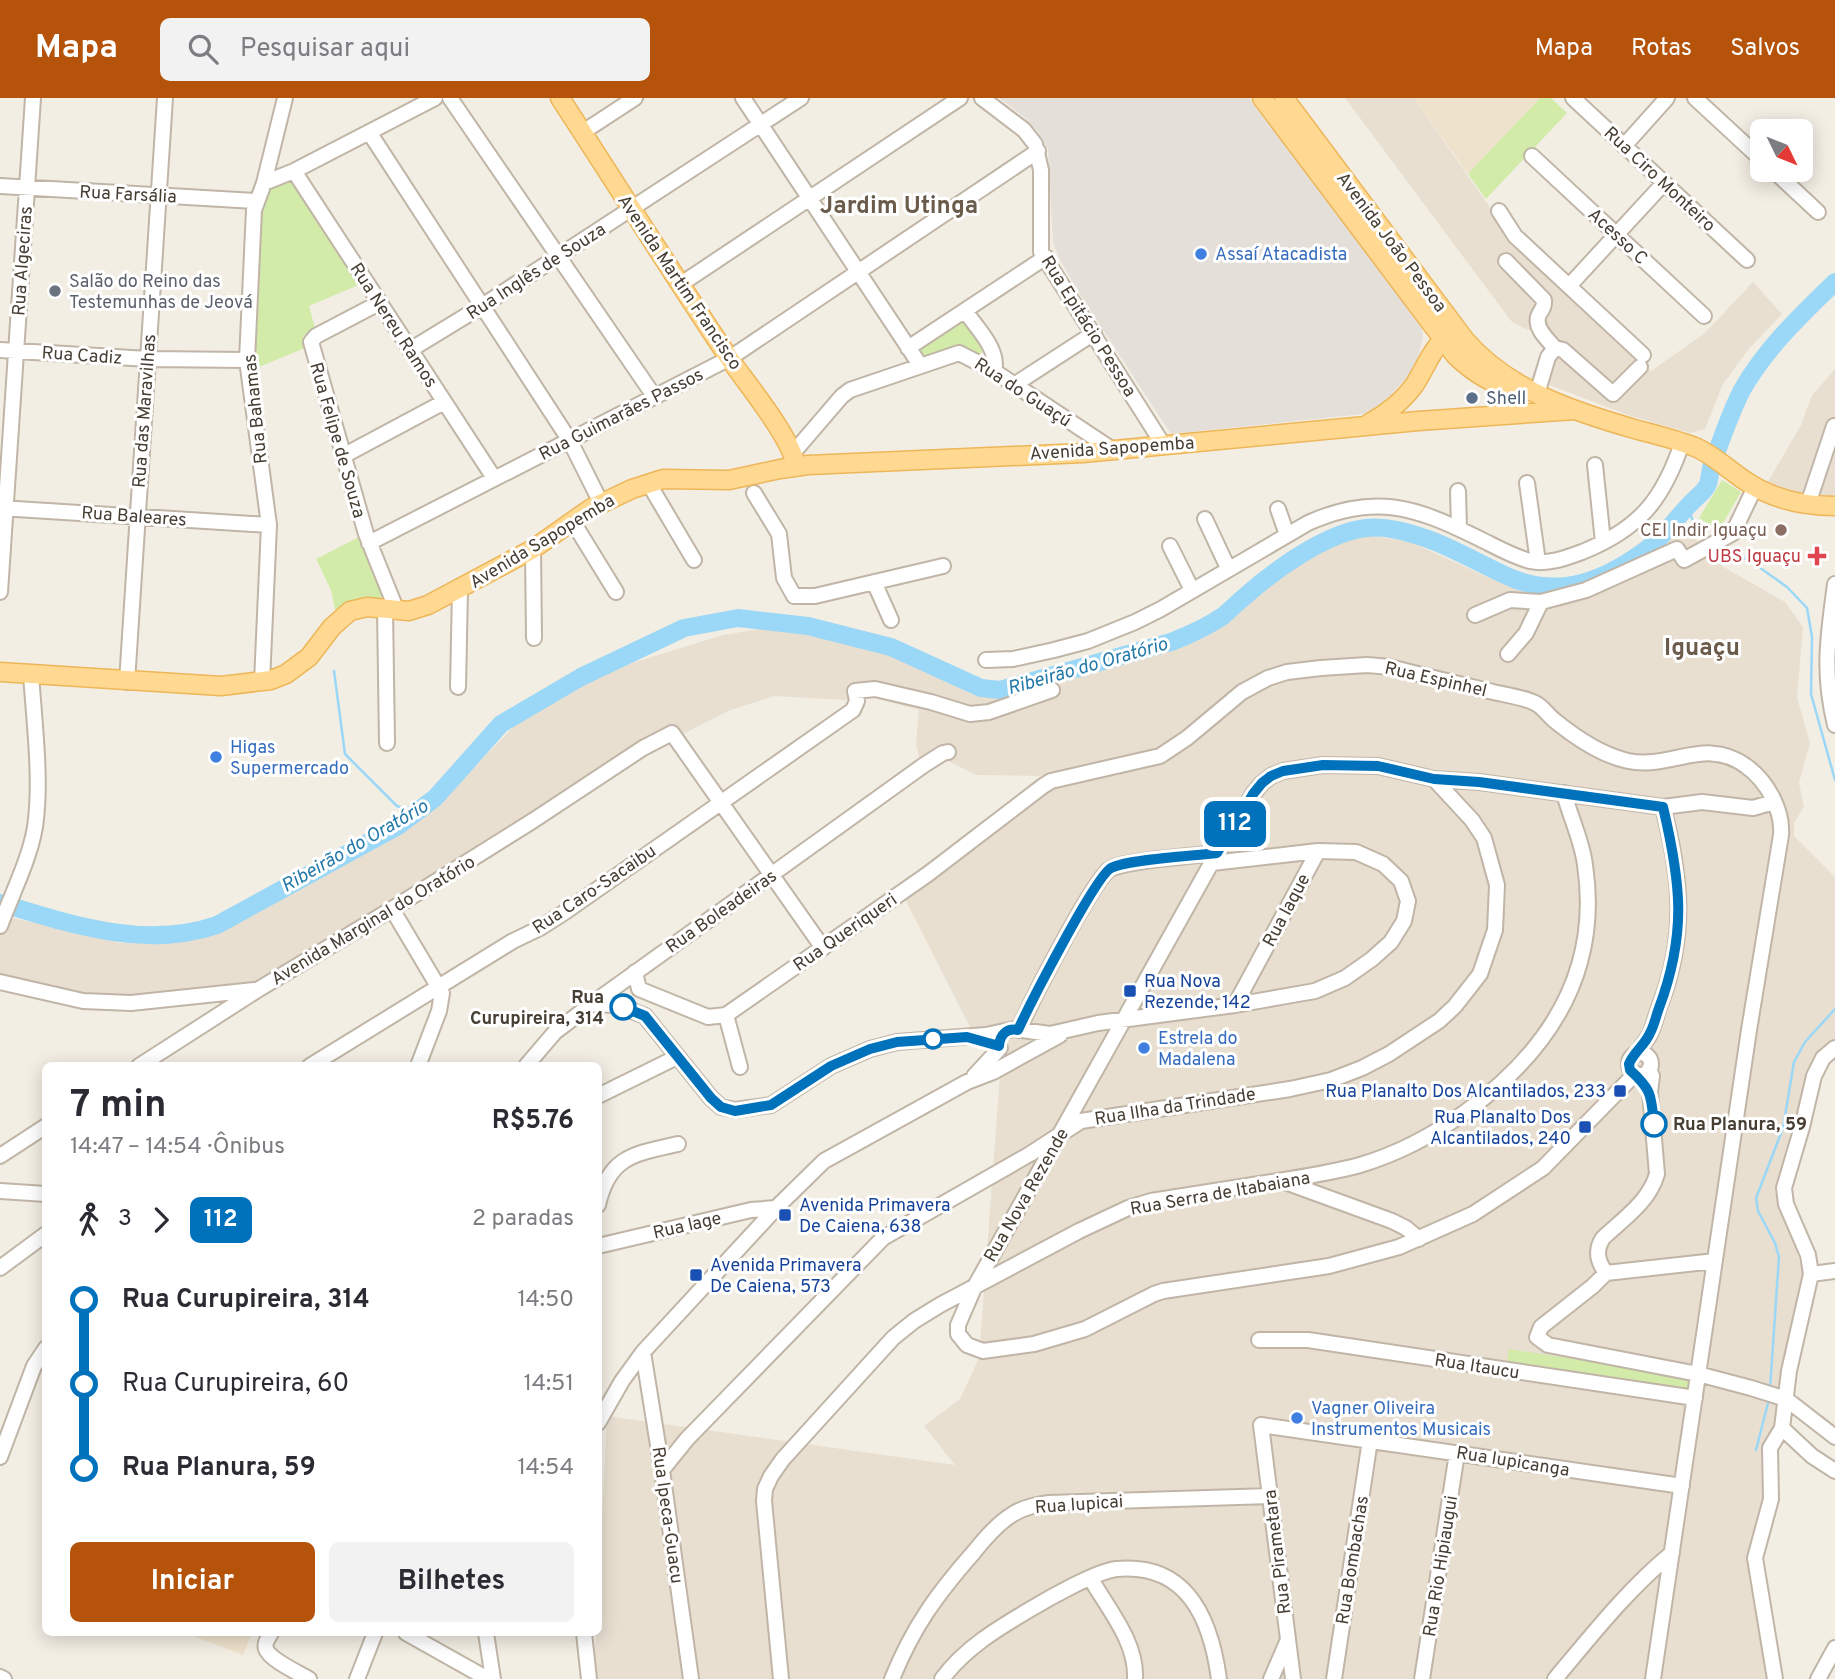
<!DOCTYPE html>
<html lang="pt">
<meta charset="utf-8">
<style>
:root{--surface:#fff;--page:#f2f2f3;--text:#2b2b33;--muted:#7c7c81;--accent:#b45309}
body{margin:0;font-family:Overpass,sans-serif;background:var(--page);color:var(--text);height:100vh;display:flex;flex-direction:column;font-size:26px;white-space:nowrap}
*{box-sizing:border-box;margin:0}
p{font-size:23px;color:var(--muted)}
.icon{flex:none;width:38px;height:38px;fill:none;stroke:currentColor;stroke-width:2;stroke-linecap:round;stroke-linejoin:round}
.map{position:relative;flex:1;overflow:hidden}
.side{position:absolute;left:42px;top:964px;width:560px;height:574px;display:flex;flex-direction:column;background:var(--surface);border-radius:10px;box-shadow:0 4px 18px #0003}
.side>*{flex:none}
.badge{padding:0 14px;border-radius:10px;font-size:24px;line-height:46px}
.needle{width:46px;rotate:133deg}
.fabs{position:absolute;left:1750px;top:21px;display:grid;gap:14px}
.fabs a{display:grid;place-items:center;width:63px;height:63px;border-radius:10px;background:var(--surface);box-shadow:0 4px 18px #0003;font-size:35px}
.map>.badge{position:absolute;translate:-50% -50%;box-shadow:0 0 0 4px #fff}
.legs{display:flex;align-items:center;gap:10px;height:77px;padding:0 28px;font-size:23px}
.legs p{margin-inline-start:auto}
.overview{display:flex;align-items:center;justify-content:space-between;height:119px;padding:0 28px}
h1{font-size:38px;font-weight:700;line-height:52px}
.button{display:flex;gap:14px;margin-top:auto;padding:14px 28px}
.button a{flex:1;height:80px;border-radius:10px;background:var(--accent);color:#fff;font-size:28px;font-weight:700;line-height:80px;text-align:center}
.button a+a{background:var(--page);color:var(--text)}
ul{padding:0 28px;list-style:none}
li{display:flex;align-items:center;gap:24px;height:84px;font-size:26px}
li i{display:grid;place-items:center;width:10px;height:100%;margin:0 9px;background:currentColor}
li i::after{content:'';width:18px;height:18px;margin:-9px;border:5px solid;border-radius:50%;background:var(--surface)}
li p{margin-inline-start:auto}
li:first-child i{background:linear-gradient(#0000 50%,currentColor 0)}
li:last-child i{background:linear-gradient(currentColor 50%,#0000 0)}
header{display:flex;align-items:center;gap:42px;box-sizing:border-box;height:98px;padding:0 35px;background:var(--accent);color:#fff}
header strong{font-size:33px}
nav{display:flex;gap:38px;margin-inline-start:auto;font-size:24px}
.search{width:490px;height:63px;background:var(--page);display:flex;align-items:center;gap:18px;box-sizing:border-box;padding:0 24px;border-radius:10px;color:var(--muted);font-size:26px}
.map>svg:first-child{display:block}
.residential{fill:#e8dfd1}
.industrial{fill:#e5dfd9}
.education{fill:#eee2cc}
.green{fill:#d2eba9}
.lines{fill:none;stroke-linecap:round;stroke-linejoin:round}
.stream{stroke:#9bd7f6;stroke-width:2.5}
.river{stroke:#9bd7f6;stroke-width:18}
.minor-casing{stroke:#c0b5a6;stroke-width:18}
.major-casing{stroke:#edb659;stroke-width:21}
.minor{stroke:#fff;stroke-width:14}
.major{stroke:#ffd891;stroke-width:18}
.line-1-casing{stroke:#fff;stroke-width:16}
.line-1{stroke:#0072bc;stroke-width:10}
.shop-dot{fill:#3f7fe0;stroke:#fff;stroke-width:2.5}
.worship-dot{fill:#6b7280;stroke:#fff;stroke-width:2.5}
.service-dot{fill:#5c6f8a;stroke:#fff;stroke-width:2.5}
.education-dot{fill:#8d6e63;stroke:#fff;stroke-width:2.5}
.health-dot{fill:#e0444e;stroke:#fff;stroke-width:2.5}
.transit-dot{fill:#1a4fb4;stroke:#fff;stroke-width:2.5}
.stop-1-dot{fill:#fff;stroke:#0072bc;stroke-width:3.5}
.labels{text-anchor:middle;stroke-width:6;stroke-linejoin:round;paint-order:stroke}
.street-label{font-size:18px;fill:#463d33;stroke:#fff}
.shop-label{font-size:18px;fill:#366cbe;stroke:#fff;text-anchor:start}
.worship-label{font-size:18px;fill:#5b616d;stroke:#fff;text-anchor:start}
.service-label{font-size:18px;fill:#4e5e75;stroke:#fff;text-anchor:start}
.education-label{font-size:18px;fill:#785e54;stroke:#fff;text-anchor:end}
.health-label{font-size:18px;fill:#be3a42;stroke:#fff;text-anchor:end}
.transit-label{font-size:18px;fill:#164399;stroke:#fff;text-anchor:start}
.stop-label{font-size:18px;font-weight:bold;fill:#463d33;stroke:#fff;text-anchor:end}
.water-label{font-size:19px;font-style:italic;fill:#2379a9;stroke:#fff}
.district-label{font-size:24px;font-weight:bold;fill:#6a5b4a;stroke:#fff}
</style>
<header>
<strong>Mapa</strong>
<div class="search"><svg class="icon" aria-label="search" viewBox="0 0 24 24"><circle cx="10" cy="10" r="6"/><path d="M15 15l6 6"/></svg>Pesquisar aqui</div>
<nav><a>Mapa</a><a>Rotas</a><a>Salvos</a></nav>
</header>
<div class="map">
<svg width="1835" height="1581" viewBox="0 0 1835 1581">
<rect width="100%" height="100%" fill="#f3eee4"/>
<!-- residential -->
<path class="residential" d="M1345 0H1414L1509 137 1531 164 1651 273 1705 235 1753 184 1782 216 1748 252 1723 286 1705 331 1690 335 1628 317 1531 280 1547 242 1511 223Z
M1835 271V402L1807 399 1766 387 1801 327 1812 297Z
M1674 420 1722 468 1785 504 1803 529 1797 599 1810 645 1799 685 1804 709 1794 725V738L1835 779V945L1816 963 1780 1097 1807 1189 1785 1280 1768 1410 1757 1443 1769 1581H593L596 1535H598L599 1482 607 1318 955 1367 924 1328 960 1301 979 1260 1001 963 1007 951 978 945 902 795 1051 683 1044 678 976 677 944 661 922 673 916 645 919 612 861 596 845 602 774 598 728 613 668 644 654 647 267 894 158 910 93 911 0 889V817L120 845 186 842 227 829 388 744 413 727 452 692 526 616 619 569 723 537 777 528 873 550 974 597 998 598 1079 577 1202 537 1284 476 1329 449 1366 437 1411 444 1498 484 1549 498 1616 470Z"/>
<!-- industrial -->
<path class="industrial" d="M999 0H1249L1422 229 1423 238 1419 257 1410 275 1391 297 1377 309 1364 316 1171 336 1079 195 1059 160 1053 145 1048 51 1039 35 1023 18Z"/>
<!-- education -->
<path class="education" d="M1414 0H1540L1468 76Z
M198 1535H252L243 1557 196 1539Z"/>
<!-- green -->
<path class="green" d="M1540 0H1551L1567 15 1486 101 1468 76Z
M283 83 293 84 361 186 309 208 315 230 303 238 305 250 254 271 252 257 261 107 268 92Z
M960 222H963L984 249 982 255 929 259 920 254 921 248Z
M1722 382 1741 394 1719 432 1699 420Z
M361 438 383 498 376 503 336 516 331 492 316 461Z
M1509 1251 1675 1277 1688 1280 1687 1291 1507 1265Z"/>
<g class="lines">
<!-- stream -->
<path class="stream" d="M1688 410 1693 423 1709 442
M1719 450 1749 462 1787 489 1807 510 1812 539 1811 596 1835 682
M334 573 345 656 397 708 417 715
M1770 1291 1779 1159 1775 1145 1758 1113 1756 1100 1783 1030 1794 964 1805 944 1835 911
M1756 1352 1769 1301"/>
<!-- river -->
<path class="river" d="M0 805C70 826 145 852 217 827L398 728 435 700 501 626 581 579 684 530 738 520 808 528 891 549 981 590 1000 592 1171 544C1189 537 1207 529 1223 518 1230 512 1236 506 1243 500 1273 473 1325 435 1366 430 1388 428 1407 434 1428 441 1458 452 1485 469 1514 481 1563 500 1607 481 1647 451 1666 437 1677 418 1694 402 1699 397 1705 393 1708 386 1710 380 1710 372 1712 366 1722 341 1730 315 1742 292 1766 250 1801 217 1835 184"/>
<defs>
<path id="minor" d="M450 0 654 298
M743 0 920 267
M982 0 1024 32 1035 46 1041 72V154L1164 348
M1573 0 1747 162
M1695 0 1762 62
M369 34 570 343 601 405
M583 34 635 0
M1624 48 1667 0
M1532 58 1704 218
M1773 72 1818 114
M294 73 494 380
M264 85 294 73 435 0
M0 88 255 103
M1499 113 1515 138 1643 257
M1506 163 1544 202C1545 211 1540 212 1538 219 1535 231 1548 242 1555 250
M681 186 960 0
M1569 188 1664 85
M379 205 316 238 311 244 366 436 397 513
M965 213C976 229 1000 252 994 273
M908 250 1046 159
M0 252 148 261 247 262
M410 252 482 208 801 0
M1014 287 1094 235
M1537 296 1548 259 1555 250 1563 252 1613 296 1640 269
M793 355 842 298 850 292 959 255 994 273 1113 352
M343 358 444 304
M1595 367 1603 444
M1527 385 1538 464
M649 386 694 462
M1458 393 1459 430
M754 395 779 436 784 480 794 498H815L943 468
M1808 406 1834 328
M0 410 269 427
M1278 411 1287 437
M1205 421 1228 470
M573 424 616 494
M369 445 730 260 1038 53
M1170 448 1192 492
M533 451 534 540
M874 484 891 522
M1835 486C1828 539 1822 573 1835 627
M0 494 33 0
M385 511 387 645
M1475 517 1510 502 1541 504 1586 492 1677 451 1684 462 1733 435 1755 389
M1508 556 1526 535 1541 504
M986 562 1013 561 1054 552 1088 543 1135 524 1161 511 1308 425C1374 395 1415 409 1476 439 1493 447 1511 458 1530 463 1547 467 1566 460 1582 454 1639 431 1663 402 1682 345
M127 584 165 0
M262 584 269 427 247 262 254 112 264 85 285 0
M458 589 460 491
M392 811 442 895 439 913 418 968
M0 828C12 795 33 755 36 721 41 676 34 622 31 576
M635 874 639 891 708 919 726 917 928 776 1043 688 1051 683 1160 658 1187 640 1242 594 1268 580 1287 574 1321 570 1367 567 1390 569C1424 578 1459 586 1493 594 1506 597 1523 599 1535 605 1542 608 1548 617 1554 622 1576 640 1601 657 1628 663 1670 672 1706 638 1746 668 1767 683 1783 712 1781 737L1749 932 1653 1581
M0 884 83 903 131 905 254 892
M591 906 617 907 645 918 711 1000 721 1009 735 1012 771 1007 831 968 870 951 897 944 986 937 1014 931 1050 936 1098 925 1235 907 1315 893 1345 880 1372 861 1391 844 1404 823 1408 803 1401 783 1383 766 1356 754 1318 753 1212 765
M1235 907 1318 753
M726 917 740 969
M1019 932C1029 907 1093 782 1110 771 1126 762 1194 758 1217 755
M1629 966a11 11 0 1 1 22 0a11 11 0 1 1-22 0Z
M1637 956C1640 950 1645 944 1649 938 1654 929 1656 917 1660 907 1687 837 1681 780 1663 709
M139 968 259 891 392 811 534 722 643 650 672 635 823 850
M310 968 513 843 540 830 565 814 853 612 857 603 855 593 875 591 931 604 970 616 989 614 1052 592
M526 968 555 934 593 905 924 667 943 655 948 654
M1635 976 1543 1070 1473 1116 1399 1149 1329 1168 1163 1193 1154 1196 1085 1231 1034 1246 983 1253 967 1247 958 1236V1227L974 1190 1217 755 1253 696 1262 685 1271 678 1283 673 1323 667 1378 668 1434 681 1479 684 1663 709 1702 704 1753 710 1774 704
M974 978 1000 950
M598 998 677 959
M0 1058 46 1028
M1285 1084 1392 1123 1406 1130 1419 1141
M0 1093 46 1096
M598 1107C609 1058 634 1056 678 1046
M598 1148 751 1112 776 1110
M1715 1163 1606 1175 1593 1188 1541 1229 1537 1239 1548 1247 1698 1276 1751 1290 1786 1301 1835 1339
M0 1170 46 1136
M1606 1175C1597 1163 1595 1152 1603 1140 1623 1121 1649 1104 1657 1076L1650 994 1652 978 1649 971
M1811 1176 1835 1173
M1259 1242H1308L1695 1300
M643 1254 662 1372 691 1581
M598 1325 622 1283 643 1254 779 1107 824 1063 967 984 993 974 1060 937
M1782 1330 1812 1358 1835 1373
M0 1359 34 1268 46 1250
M662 1372 687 1341 883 1140 1030 1056 1081 1023 1290 991 1331 982 1362 970 1389 956 1439 923 1455 908 1480 876 1495 832 1497 787 1484 740 1472 722 1434 681
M1091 1481C1108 1511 1137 1544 1135 1581
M271 1535C268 1540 264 1546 266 1551 270 1562 299 1575 309 1581
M406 1535 488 1581
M486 1535 493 1581
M584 1535 589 1581
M0 1579 4 1581
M357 1581 375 1535
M781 1581 764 1403 765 1391 771 1378 783 1361 893 1240 914 1223 940 1207 1079 1133 1128 1110 1151 1103C1191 1097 1232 1090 1272 1084 1302 1079 1331 1075 1360 1067 1397 1056 1433 1037 1464 1015 1549 954 1601 874 1585 767 1582 742 1570 719 1564 695
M892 1581C913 1529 937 1496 974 1454 985 1440 998 1425 1013 1416 1024 1409 1036 1407 1049 1405L1270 1398
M942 1581C965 1550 997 1531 1029 1512 1049 1500 1095 1474 1116 1471 1188 1464 1211 1522 1219 1581
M1271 1581 1287 1544
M1293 1581 1261 1327 1682 1388
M1334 1581 1370 1342
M1422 1581 1457 1355
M1555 1581C1592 1537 1627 1492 1672 1455
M1775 1581 1755 1460 1771 1401 1770 1350 1782 1330 1789 1273 1811 1176 1808 1157 1786 1106 1784 1090 1802 1029 1814 978 1823 960 1835 950
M1818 1581 1835 1550"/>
<path id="major" d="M560 0C617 87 671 174 729 260 746 285 793 341 796 369
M1262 0 1455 257C1473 275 1494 287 1518 293
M1284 0 1465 242C1509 293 1575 314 1638 332 1657 337 1677 342 1695 349 1712 356 1728 371 1744 382 1770 400 1803 408 1835 408
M1368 326C1385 317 1404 302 1415 286 1427 267 1432 249 1451 235
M0 574 221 588 271 582 286 576 309 559 332 529 350 513 367 509 409 513 428 507 533 451 590 411 632 391 663 381 729 382 780 371 808 367 1083 355 1418 323 1575 312"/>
</defs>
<!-- minor casing -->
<use href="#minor" class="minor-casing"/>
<!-- major casing -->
<use href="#major" class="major-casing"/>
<!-- minor -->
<use href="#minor" class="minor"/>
<!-- major -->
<use href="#major" class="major"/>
</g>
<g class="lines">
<defs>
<path id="line-1" d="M623 909 645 918 711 1000 721 1009 735 1013 771 1007 831 968 870 951 897 944 967 939 999 948C1000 936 1007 930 1018 932 1029 908 1095 779 1111 770 1128 761 1194 758 1217 755L1253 696 1262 685 1271 678 1283 673 1323 667 1378 668 1434 681 1479 684 1663 709C1681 785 1687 835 1659 910 1656 918 1654 928 1650 935 1645 947 1633 955 1629 966L1630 972C1652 992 1651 997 1654 1026"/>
</defs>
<!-- line-1 casing -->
<use href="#line-1" class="line-1-casing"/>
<!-- line-1 -->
<use href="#line-1" class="line-1"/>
</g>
<!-- markers -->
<g class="shop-dot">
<circle cx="1201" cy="156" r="7"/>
<circle cx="216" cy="659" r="7"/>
<circle cx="1144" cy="950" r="7"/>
<circle cx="1297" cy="1320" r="7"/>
</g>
<circle class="worship-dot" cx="55" cy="193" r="7"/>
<circle class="service-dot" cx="1472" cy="300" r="7"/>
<circle class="education-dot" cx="1781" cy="432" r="7"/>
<path class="health-dot" d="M1813.5 447.5h7v7h7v7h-7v7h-7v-7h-7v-7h7z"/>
<g class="transit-dot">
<rect x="1123" y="886" width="14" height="14" rx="3.5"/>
<rect x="1613" y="986" width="14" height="14" rx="3.5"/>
<rect x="1578" y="1022" width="14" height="14" rx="3.5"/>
<rect x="778" y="1110" width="14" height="14" rx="3.5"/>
<rect x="689" y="1170" width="14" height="14" rx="3.5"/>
</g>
<g class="stop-1-dot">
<circle cx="623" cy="909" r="12"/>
<circle cx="933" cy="941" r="9"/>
<circle cx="1654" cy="1026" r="12"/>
</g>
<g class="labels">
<!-- street labels -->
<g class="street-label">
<text transform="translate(1660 81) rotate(43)" y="6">Rua Ciro Monteiro</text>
<text transform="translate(128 96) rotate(3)" y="6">Rua Farsália</text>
<text transform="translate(1618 138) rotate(43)" y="6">Acesso C</text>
<text transform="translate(1392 144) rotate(53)" y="6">Avenida João Pessoa</text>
<text transform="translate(22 163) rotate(-86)" y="6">Rua Algeciras</text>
<text transform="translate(536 173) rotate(-33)" y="6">Rua Inglês de Souza</text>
<text transform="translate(680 184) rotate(56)" y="6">Avenida Martim Francisco</text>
<text transform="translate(394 227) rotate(57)" y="6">Rua Nereu Ramos</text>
<text transform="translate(1089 228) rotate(58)" y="6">Rua Epitácio Pessoa</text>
<text transform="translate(82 257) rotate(4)" y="6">Rua Cadiz</text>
<text transform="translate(1023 294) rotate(33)" y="6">Rua do Guaçú</text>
<text transform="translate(255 311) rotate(-96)" y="6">Rua Bahamas</text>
<text transform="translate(144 313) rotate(-86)" y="6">Rua das Maravilhas</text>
<text transform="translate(621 316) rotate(-27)" y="6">Rua Guimarães Passos</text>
<text transform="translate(338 342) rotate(74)" y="6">Rua Felipe de Souza</text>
<text transform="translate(1112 350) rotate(-4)" y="6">Avenida Sapopemba</text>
<text transform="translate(134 418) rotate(4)" y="6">Rua Baleares</text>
<text transform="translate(542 443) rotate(-31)" y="6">Avenida Sapopemba</text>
<text transform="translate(1436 581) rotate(13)" y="6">Rua Espinhel</text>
<text transform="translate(594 791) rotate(-34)" y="6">Rua Caro-Sacaibu</text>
<text transform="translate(1286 812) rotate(-62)" y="6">Rua Iaque</text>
<text transform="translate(721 813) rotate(-35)" y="6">Rua Boleadeiras</text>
<text transform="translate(373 822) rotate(-31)" y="6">Avenida Marginal do Oratório</text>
<text transform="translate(845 834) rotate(-35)" y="6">Rua Queriqueri</text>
<text transform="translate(1175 1008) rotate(-9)" y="6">Rua Ilha da Trindade</text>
<text transform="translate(1220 1095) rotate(-10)" y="6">Rua Serra de Itabaiana</text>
<text transform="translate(1026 1097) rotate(-60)" y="6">Rua Nova Rezende</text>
<text transform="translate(687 1127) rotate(-13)" y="6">Rua Iage</text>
<text transform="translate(1477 1268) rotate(9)" y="6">Rua Itaucu</text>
<text transform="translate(1513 1363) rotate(9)" y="6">Rua Iupicanga</text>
<text transform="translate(1079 1406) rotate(-4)" y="6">Rua Iupicai</text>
<text transform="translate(668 1417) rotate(82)" y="6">Rua Ipeca-Guacu</text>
<text transform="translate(1277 1454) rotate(-97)" y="6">Rua Pirametara</text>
<text transform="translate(1352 1462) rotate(-81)" y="6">Rua Bombachas</text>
<text transform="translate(1440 1468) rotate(-81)" y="6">Rua Rio Hipiaugui</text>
</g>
<!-- shop labels -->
<g class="shop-label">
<text x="1215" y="162">Assaí Atacadista</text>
<text x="230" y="655">Higas<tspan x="230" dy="21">Supermercado</tspan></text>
<text x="1158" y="946">Estrela do<tspan x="1158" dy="21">Madalena</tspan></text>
<text x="1311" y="1316">Vagner Oliveira<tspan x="1311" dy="21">Instrumentos Musicais</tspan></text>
</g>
<!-- worship labels -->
<g class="worship-label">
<text x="69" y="189">Salão do Reino das<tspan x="69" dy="21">Testemunhas de Jeová</tspan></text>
</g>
<!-- service labels -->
<g class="service-label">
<text x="1486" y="306">Shell</text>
</g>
<!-- education labels -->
<g class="education-label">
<text x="1767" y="438">CEI Indir Iguaçu</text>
</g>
<!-- health labels -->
<g class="health-label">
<text x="1801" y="464">UBS Iguaçu</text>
</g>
<!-- transit labels -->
<g class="transit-label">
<text x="1144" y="889">Rua Nova<tspan x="1144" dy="21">Rezende, 142</tspan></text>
<text x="1606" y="999" text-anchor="end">Rua Planalto Dos Alcantilados, 233</text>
<text x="1571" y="1025" text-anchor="end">Rua Planalto Dos<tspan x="1571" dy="21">Alcantilados, 240</tspan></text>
<text x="799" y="1113">Avenida Primavera<tspan x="799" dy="21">De Caiena, 638</tspan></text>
<text x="710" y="1173">Avenida Primavera<tspan x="710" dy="21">De Caiena, 573</tspan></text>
</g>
<!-- stop labels -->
<g class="stop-label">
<text x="604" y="905">Rua<tspan x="604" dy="21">Curupireira, 314</tspan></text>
<text x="1673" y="1032" text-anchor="start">Rua Planura, 59</text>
</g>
<!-- water labels -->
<g class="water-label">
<text transform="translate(1087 567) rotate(-16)" y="7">Ribeirão do Oratório</text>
<text transform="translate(354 747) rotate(-30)" y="7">Ribeirão do Oratório</text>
</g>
<!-- district labels -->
<g class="district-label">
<text x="899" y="115">Jardim Utinga</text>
<text x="1702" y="557">Iguaçu</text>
</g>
</g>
</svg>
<div class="fabs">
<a><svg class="needle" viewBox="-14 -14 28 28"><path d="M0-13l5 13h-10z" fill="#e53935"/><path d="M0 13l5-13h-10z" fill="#7c7c81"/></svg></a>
</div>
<b class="badge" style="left:1235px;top:726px;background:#0072bc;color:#fff">112</b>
<section class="side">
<div class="overview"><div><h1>7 min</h1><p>14:47 – 14:54 · Ônibus</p></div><b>R$5.76</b></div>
<div class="legs"><svg class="icon" aria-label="walk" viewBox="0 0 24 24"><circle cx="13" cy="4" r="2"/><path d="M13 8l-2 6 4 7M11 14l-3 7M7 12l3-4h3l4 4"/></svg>3<svg class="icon" aria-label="forward" viewBox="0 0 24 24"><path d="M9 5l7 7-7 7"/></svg><b class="badge" style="background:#0072bc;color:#fff">112</b><p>2 paradas</p></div>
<ul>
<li><i style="color:#0072bc"></i><b>Rua Curupireira, 314</b><p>14:50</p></li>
<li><i style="color:#0072bc"></i><span>Rua Curupireira, 60</span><p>14:51</p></li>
<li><i style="color:#0072bc"></i><b>Rua Planura, 59</b><p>14:54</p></li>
</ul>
<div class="button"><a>Iniciar</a><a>Bilhetes</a></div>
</section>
</div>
